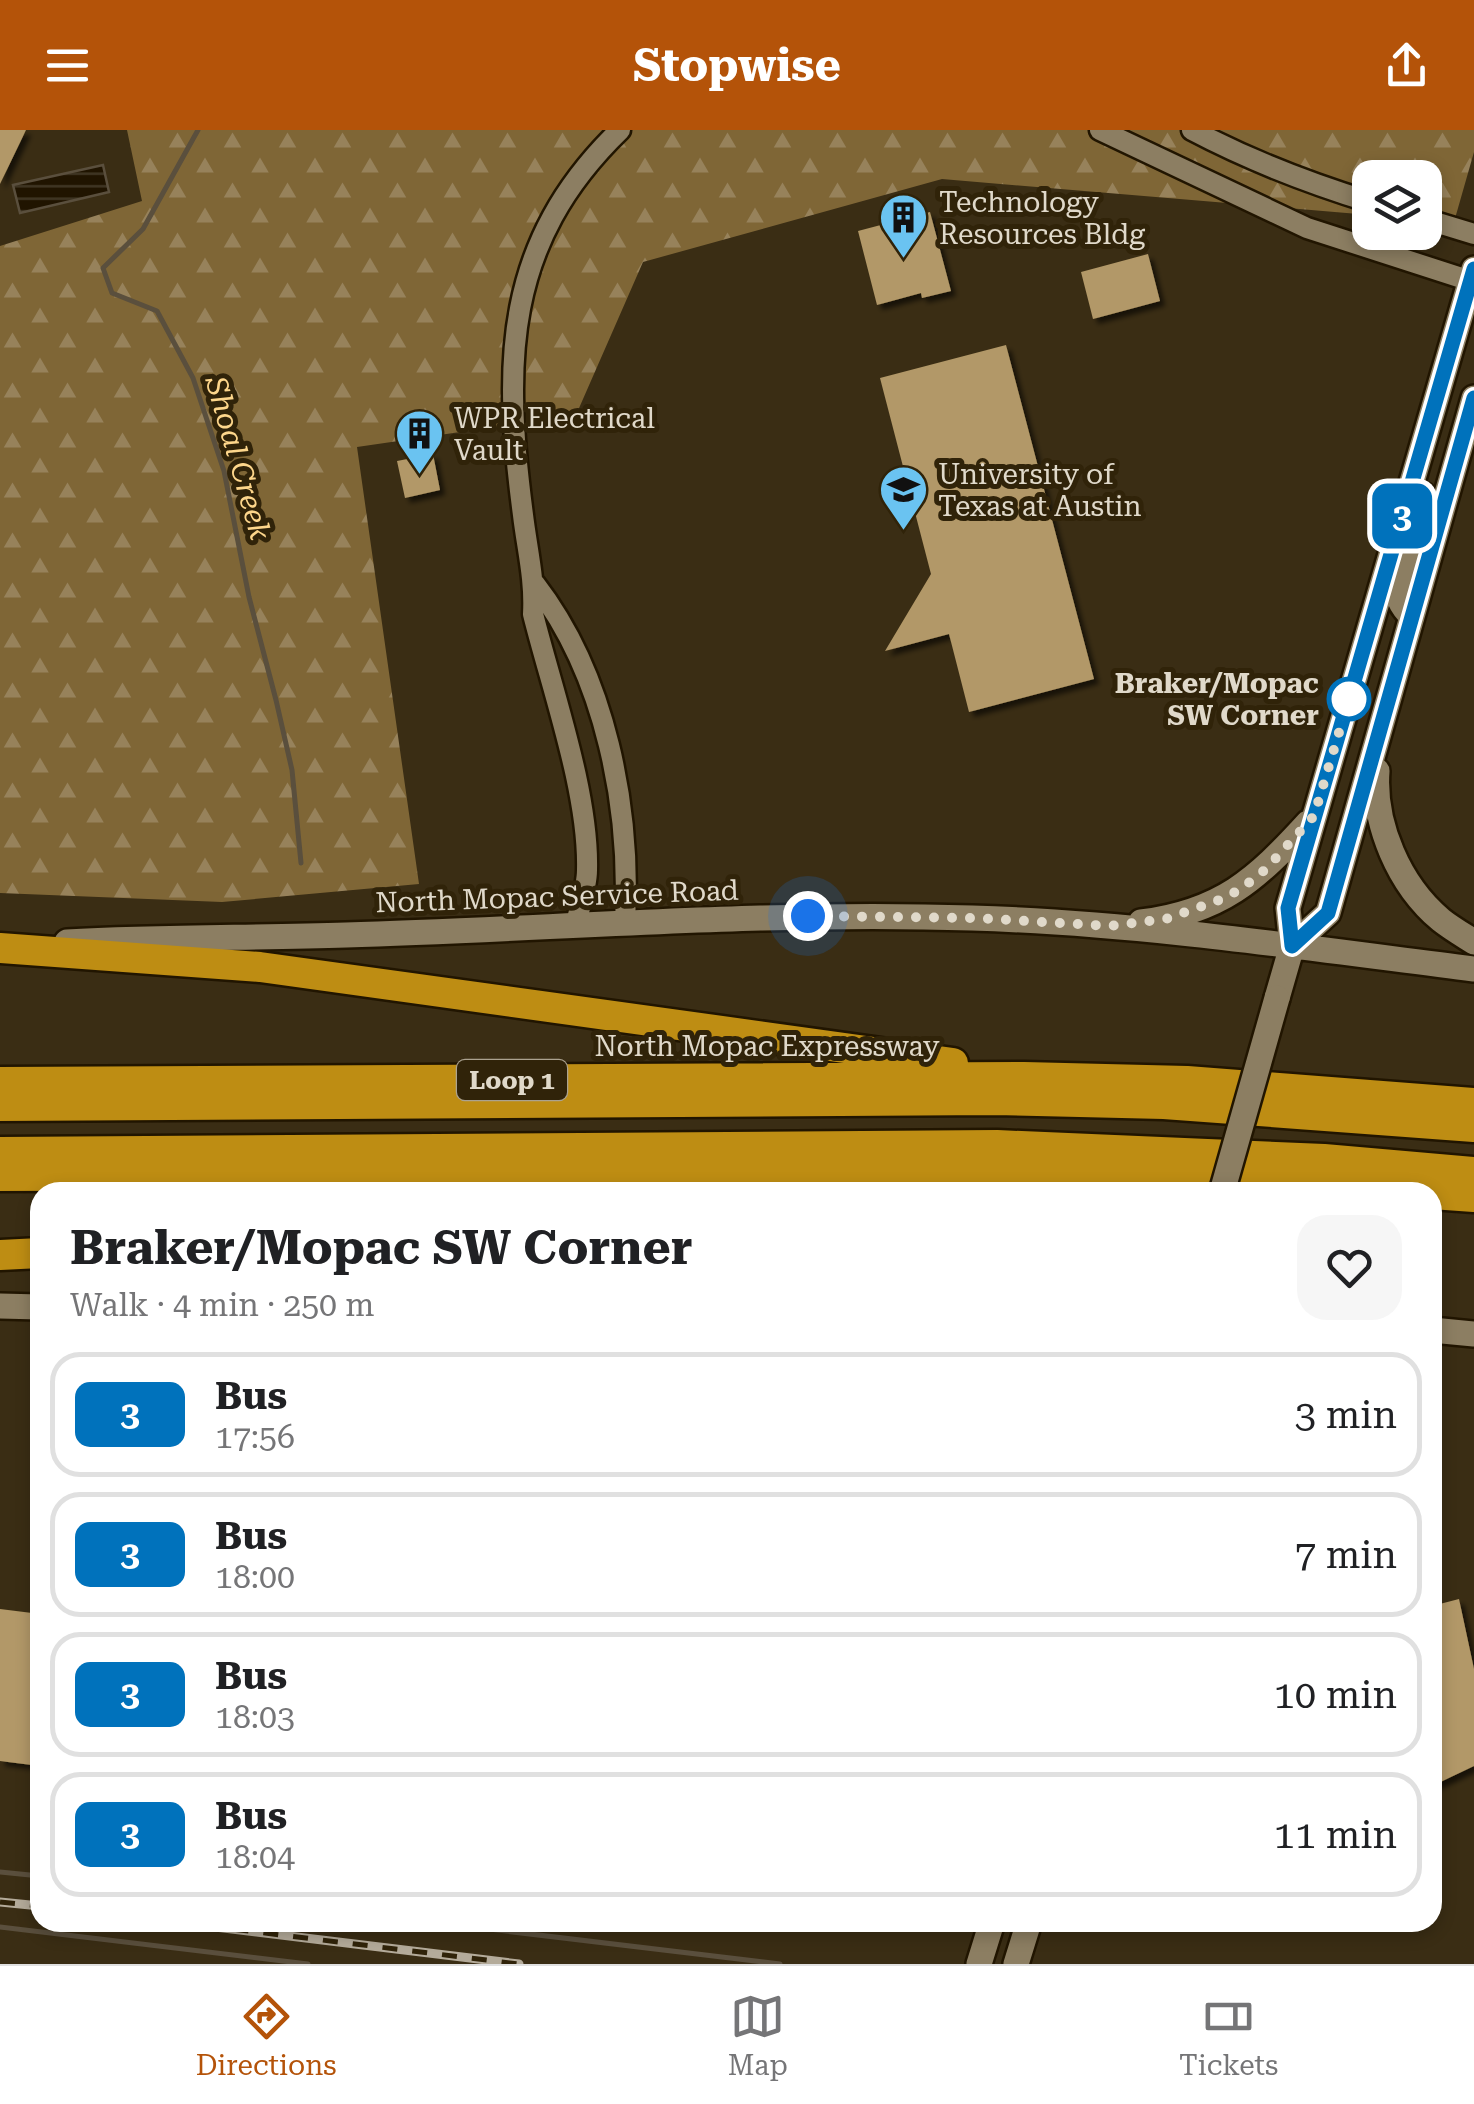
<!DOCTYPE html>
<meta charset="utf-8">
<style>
:root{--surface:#fff;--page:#f6f6f6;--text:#202124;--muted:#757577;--line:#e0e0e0;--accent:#b45309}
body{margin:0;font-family:"Roboto Serif",serif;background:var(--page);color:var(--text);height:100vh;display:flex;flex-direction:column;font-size:38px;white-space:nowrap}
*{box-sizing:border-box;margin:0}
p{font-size:32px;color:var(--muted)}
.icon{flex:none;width:55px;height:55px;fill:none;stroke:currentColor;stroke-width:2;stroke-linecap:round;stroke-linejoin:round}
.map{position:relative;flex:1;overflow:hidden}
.sheet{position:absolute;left:30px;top:1052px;width:1412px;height:750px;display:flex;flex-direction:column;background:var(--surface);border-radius:30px;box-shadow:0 5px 15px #0003}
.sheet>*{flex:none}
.badge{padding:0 20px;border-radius:15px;font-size:35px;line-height:65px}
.tools{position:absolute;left:1352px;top:30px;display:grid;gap:20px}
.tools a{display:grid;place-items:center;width:90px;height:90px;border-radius:20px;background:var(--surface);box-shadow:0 5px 15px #0003;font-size:50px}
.you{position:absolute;width:50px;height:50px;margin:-25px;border:8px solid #fff;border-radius:50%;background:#1a73e8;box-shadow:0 0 0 15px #1a73e833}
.map>.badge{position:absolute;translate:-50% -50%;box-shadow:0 0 0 5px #fff}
.round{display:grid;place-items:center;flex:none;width:105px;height:105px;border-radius:30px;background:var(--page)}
.head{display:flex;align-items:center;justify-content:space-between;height:170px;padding:0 40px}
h1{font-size:48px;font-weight:700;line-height:75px}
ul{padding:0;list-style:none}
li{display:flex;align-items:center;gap:30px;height:125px;margin:0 20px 15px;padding:0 20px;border:5px solid var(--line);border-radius:30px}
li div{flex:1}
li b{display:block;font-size:38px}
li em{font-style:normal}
li .badge{min-width:110px;font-weight:700;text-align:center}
header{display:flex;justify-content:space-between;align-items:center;height:130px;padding:0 40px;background:var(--accent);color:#fff;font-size:45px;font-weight:700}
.tabs{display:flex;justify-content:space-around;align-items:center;height:140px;border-top:2px solid var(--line);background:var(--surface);font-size:28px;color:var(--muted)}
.tabs a{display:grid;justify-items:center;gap:5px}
.tabs .active{color:var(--accent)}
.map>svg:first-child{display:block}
.forest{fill:url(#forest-firs)}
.water{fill:url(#water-rules);stroke:#5a4f3d;stroke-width:2.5}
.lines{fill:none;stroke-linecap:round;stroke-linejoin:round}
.stream{stroke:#5a4f3d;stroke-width:5}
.building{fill:#b29867;filter:url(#shadow)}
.minor-casing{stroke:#211500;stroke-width:25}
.secondary-casing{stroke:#211500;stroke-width:30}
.motorway-casing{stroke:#211500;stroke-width:35}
.minor{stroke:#8c7e62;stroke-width:20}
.secondary{stroke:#8c7e62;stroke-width:25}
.motorway{stroke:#be8d13;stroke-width:30}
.rail-casing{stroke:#b4ab9a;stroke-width:9}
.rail{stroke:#302309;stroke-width:5;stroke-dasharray:15;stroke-linecap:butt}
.secondary-bridge-casing{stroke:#211500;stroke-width:30;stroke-linecap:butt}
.secondary-bridge{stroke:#8c7e62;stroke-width:25}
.line-casing{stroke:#fff;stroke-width:22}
.line{stroke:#0072bc;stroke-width:15}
.walk{stroke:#e0d9ca;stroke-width:10;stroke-dasharray:0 18}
.stop-dot{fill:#fff;stroke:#0072bc;stroke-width:5}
.labels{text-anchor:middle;stroke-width:10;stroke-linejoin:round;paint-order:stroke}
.shield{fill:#302309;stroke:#aba290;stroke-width:2.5}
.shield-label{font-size:25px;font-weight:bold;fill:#e0d9ca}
.poi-label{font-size:28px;fill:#e0d9ca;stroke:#302309;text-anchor:start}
.stop-label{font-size:28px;font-weight:bold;fill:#e0d9ca;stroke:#302309;text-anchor:end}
.street-label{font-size:28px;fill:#e0d9ca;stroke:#302309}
.water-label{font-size:30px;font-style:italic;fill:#fdd68b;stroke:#302309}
</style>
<header><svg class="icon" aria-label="menu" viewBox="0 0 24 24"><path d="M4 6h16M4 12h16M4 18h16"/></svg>Stopwise<svg class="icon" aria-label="share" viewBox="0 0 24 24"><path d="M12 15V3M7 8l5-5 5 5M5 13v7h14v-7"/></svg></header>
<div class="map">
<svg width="1474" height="1834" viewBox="0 0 1474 1834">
<defs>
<pattern id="forest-firs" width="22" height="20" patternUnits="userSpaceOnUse" patternTransform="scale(2.5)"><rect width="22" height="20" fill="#7f6636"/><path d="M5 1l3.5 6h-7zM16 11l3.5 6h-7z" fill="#97825b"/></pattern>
<pattern id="water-rules" width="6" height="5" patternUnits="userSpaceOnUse" patternTransform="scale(2.5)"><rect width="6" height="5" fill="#201400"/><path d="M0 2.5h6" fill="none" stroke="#403624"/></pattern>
<filter id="shadow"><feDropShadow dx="5" dy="5" stdDeviation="2.5" flood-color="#0009"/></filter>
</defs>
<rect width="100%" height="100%" fill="#3a2d14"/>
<!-- forest -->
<path class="forest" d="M127 0H1474V22L1454 92 1425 90V48H1370V85L942 49 643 132 576 285 357 317 419 754 222 772 0 763V116L142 71Z"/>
<!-- water -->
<path class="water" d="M103 35 109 62 20 83 13 55Z"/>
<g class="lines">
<!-- stream -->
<path class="stream" d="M198 0 143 99 103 138 112 163 157 181 193 248 224 341 249 467 276 570 292 640 301 733
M0 1742 40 1746
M430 1792 780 1834
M0 1797 308 1834"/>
</g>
<!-- building -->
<path class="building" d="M0 0H26L0 54Z
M930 82 951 161 922 168 921 163 877 175 858 101Z
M1148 124 1160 171 1093 189 1081 142Z
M1006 215 1094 549 969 582 949 504 885 521 931 444 880 248Z
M433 324 440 360 405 368 397 331Z
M1459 1469 1474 1539V1636L1432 1656V1476Z
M0 1479 40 1484V1636L0 1631Z"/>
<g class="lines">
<defs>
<path id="minor" d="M1100 0 1307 98 1474 152
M1192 0C1249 30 1308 53 1370 72
M1425 89 1474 104
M535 454C606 546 631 678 625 792
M576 793C580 776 587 757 587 740 589 663 552 560 533 484 535 449 527 419 523 385 503 233 503 113 620 0"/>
<path id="secondary" d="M1412 487C1407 481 1401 476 1399 467 1395 452 1421 391 1423 365
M1377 641C1373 694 1399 755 1441 790 1451 798 1463 805 1474 812
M1141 792C1221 782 1256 750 1308 693
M67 812C160 807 253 808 346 805 555 799 763 781 972 788 1140 793 1307 818 1474 839
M1292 816 1328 783 1474 268
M1277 868 1292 816 1288 778 1474 139
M0 1176 40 1177
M1432 1200 1474 1204
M979 1834 992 1792
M1016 1834 1029 1792"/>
<path id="motorway" d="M0 818 260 837 953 933
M0 952 1024 947 1187 951 1474 973
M0 976 995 970 1164 974 1474 997
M0 1022 997 1015 1324 1029 1474 1042
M0 1046 991 1042 1176 1047 1412 1062
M1432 1064 1474 1067
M0 1125 40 1123"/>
</defs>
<!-- minor casing -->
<use href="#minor" class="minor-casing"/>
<!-- secondary casing -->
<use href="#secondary" class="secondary-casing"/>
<!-- motorway casing -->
<use href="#motorway" class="motorway-casing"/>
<!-- minor -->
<use href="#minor" class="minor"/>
<!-- secondary -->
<use href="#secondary" class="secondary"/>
<!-- motorway -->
<use href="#motorway" class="motorway"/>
<defs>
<path id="rail" d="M0 1772 40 1776
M174 1792 519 1834"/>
</defs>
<!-- rail casing -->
<use href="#rail" class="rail-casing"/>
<!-- rail -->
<use href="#rail" class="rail"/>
<defs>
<path id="secondary-bridge" d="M1222 1062 1277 868"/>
</defs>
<!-- secondary-bridge casing -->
<use href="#secondary-bridge" class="secondary-bridge-casing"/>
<!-- secondary-bridge -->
<use href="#secondary-bridge" class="secondary-bridge"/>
</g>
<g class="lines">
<defs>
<path id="line" d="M1474 139 1288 778 1292 816 1328 783 1474 268"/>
</defs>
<!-- line casing -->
<use href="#line" class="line-casing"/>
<!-- line -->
<use href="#line" class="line"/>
<!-- walk -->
<path class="walk" d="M808 786 976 788 1110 796 1166 789 1222 769 1241 759 1266 739 1314 686 1349 569"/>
</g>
<!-- icons -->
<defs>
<symbol id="building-pin" viewBox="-11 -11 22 30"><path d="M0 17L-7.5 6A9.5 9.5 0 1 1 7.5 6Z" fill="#6ac3f1" stroke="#302309"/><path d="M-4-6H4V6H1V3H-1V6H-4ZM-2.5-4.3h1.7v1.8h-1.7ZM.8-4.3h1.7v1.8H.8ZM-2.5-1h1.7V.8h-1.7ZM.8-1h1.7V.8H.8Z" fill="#111"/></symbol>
<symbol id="university-pin" viewBox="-11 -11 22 30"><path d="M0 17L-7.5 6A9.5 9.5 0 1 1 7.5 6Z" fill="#6ac3f1" stroke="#302309"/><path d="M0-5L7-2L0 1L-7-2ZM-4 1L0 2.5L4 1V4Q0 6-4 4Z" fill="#111"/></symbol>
</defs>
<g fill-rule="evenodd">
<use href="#building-pin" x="876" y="60" width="55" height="75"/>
<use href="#building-pin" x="392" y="276" width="55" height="75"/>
<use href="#university-pin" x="876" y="332" width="55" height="75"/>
</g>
<!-- markers -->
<circle class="stop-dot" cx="1349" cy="569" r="20"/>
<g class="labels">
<!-- shield labels -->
<rect class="shield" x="457" y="930" width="110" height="40" rx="8"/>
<g class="shield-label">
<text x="512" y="959">Loop 1</text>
</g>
<!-- poi labels -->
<g class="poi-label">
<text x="939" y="82">Technology<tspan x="939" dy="32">Resources Bldg</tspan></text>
<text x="454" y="298">WPR Electrical<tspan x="454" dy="32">Vault</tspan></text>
<text x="938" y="354">University of<tspan x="938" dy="32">Texas at Austin</tspan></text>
</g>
<!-- stop labels -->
<g class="stop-label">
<text x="1319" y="563">Braker/Mopac<tspan x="1319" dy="32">SW Corner</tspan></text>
</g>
<!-- street labels -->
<g class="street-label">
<text transform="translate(557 766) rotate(-2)" y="10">North Mopac Service Road</text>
<text x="767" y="926">North Mopac Expressway</text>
</g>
<!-- water labels -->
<g class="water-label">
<text transform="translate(238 328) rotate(74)" y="10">Shoal Creek</text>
</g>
</g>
</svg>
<div class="tools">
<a><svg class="icon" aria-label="layers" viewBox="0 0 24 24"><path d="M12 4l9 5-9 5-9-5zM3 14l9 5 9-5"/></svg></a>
</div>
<div class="you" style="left:808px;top:786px"></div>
<b class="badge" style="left:1402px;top:386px;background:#0072bc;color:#fff">3</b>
<section class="sheet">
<div class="head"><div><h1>Braker/Mopac SW Corner</h1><p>Walk · 4 min · 250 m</p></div><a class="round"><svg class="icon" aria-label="heart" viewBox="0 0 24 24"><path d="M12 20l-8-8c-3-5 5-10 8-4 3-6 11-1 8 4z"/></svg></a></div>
<ul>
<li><span class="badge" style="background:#0072bc;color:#fff">3</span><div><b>Bus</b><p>17:56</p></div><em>3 min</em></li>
<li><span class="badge" style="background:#0072bc;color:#fff">3</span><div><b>Bus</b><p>18:00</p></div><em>7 min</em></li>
<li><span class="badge" style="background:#0072bc;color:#fff">3</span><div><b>Bus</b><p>18:03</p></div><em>10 min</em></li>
<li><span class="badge" style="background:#0072bc;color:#fff">3</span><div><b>Bus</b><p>18:04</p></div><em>11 min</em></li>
</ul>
</section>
</div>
<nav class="tabs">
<a class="active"><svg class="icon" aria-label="directions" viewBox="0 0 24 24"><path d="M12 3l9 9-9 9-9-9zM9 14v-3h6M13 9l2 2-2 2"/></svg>Directions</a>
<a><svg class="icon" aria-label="map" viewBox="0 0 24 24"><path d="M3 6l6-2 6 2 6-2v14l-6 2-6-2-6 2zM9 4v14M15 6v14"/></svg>Map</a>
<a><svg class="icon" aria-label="tickets" viewBox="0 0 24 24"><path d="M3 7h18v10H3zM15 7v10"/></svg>Tickets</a>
</nav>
